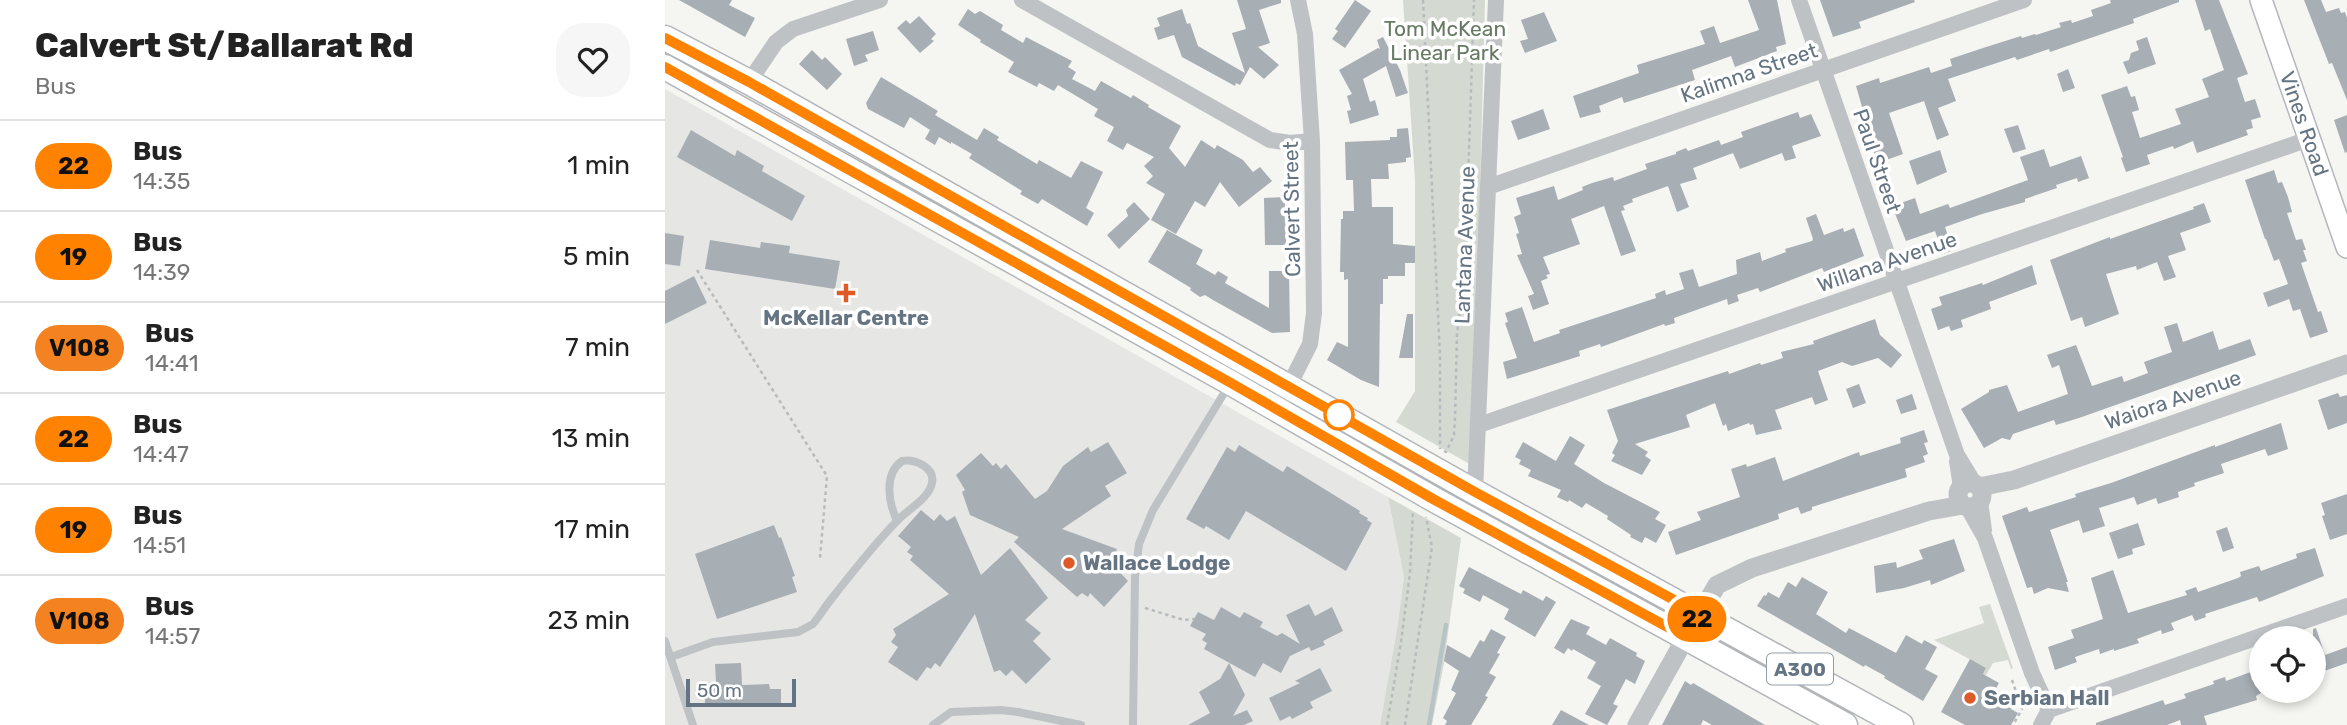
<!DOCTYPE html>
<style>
:root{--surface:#fff;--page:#f6f6f6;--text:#222;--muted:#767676;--line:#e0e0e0}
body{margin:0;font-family:Rubik,sans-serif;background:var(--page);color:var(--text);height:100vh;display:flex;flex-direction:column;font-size:26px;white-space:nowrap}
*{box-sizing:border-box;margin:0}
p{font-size:23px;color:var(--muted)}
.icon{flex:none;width:38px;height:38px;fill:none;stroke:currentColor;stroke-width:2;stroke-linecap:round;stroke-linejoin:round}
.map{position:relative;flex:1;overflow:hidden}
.side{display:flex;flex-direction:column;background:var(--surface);width:665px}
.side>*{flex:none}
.badge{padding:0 14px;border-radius:23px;font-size:24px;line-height:46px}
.fabs{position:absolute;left:1584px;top:626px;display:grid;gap:14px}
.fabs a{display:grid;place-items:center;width:77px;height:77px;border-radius:50%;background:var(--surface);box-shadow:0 4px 10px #0003;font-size:35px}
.scale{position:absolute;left:21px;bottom:18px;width:110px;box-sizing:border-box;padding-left:7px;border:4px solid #657482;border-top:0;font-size:19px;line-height:24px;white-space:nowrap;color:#657482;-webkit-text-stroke:5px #fff;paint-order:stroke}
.map>.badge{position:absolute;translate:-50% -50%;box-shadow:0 0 0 4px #fff}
.round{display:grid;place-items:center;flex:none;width:74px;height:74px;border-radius:28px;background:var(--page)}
.headline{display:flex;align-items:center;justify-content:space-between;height:119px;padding:0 35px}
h1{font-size:33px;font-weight:800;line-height:52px}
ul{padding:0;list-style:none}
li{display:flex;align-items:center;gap:21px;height:91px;padding:0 35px;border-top:2px solid var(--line)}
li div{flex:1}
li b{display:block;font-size:26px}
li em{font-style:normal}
li .badge{min-width:77px;font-weight:700;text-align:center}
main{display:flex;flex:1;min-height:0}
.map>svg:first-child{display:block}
.built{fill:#e6e7e5}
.green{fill:#d4dad1}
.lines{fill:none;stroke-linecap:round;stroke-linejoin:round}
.stream{stroke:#b8c3c8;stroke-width:4.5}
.building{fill:#a7aeb4}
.secondary-casing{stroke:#b3b7bc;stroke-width:24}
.trunk-casing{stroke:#b3b6b9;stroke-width:27}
.path{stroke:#b8bbbd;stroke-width:2.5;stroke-dasharray:3.5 3.5;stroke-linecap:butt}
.service{stroke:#bec2c5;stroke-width:8}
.minor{stroke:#bec2c5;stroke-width:16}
.tertiary{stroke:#bec2c5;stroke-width:19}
.secondary{stroke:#fff;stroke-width:21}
.trunk{stroke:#fff;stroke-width:24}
.line-casing{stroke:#fff;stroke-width:16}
.line{stroke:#ff8200;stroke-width:10}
.poi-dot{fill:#de5b29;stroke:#fff;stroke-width:2.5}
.stop-dot{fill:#fff;stroke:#ff8200;stroke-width:3.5}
.labels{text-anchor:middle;stroke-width:7;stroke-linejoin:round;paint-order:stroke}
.shield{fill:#fff;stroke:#939ea8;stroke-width:2}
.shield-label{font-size:19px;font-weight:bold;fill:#657482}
.park-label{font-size:21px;fill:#677963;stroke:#fff}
.street-label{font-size:21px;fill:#657482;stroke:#fff}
.poi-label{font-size:21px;font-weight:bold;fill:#657482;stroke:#fff;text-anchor:start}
</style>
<main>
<section class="side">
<div class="headline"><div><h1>Calvert St/Ballarat Rd</h1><p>Bus</p></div><a class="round"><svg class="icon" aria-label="heart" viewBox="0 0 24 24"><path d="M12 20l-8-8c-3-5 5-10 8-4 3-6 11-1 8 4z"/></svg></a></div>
<ul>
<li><span class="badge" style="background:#ff8200;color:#111">22</span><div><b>Bus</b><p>14:35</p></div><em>1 min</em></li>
<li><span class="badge" style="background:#ff8200;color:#111">19</span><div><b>Bus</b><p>14:39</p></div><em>5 min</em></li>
<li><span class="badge" style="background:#f58220;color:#111">V108</span><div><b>Bus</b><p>14:41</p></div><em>7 min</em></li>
<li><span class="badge" style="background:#ff8200;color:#111">22</span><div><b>Bus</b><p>14:47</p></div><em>13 min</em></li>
<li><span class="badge" style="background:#ff8200;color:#111">19</span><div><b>Bus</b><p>14:51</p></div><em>17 min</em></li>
<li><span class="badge" style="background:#f58220;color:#111">V108</span><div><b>Bus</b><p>14:57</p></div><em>23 min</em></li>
</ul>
</section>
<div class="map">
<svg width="1682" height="725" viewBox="0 0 1682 725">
<rect width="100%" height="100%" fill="#f5f5f1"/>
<!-- built -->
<path class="built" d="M0 89 723 497 739 577 732 629 715 725H0Z"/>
<!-- green -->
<path class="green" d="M738 0H820L808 466 731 422 750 391V180Z
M723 497 796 538 779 663 767 725H715L732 629 739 577Z
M1325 604 1348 668 1346 669 1343 660 1328 663 1321 675 1318 674 1321 668 1269 640 1319 623 1314 607Z"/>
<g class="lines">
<!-- stream -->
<path class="stream" d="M764 725 781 625"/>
</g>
<!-- building -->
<path class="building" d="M14 0H67L64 5 90 18 80 37Z
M572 0H616V3L594 10 605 43 593 47 614 65 599 79 585 67 575 85 571 83 570 86 517 57 509 35 493 40 489 28 495 26 492 18 517 9 522 24 525 23 533 46 580 73 567 33 581 29Z
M690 0 706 11 680 48 667 39 673 31 670 29Z
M1083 0H1112L1121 44 1111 47 1112 51 1070 67 1066 56 1027 70 1030 80 959 103 957 97 934 106 936 112 915 118 908 96 974 73 972 65 1040 44 1035 31 1049 26 1055 43 1094 30Z
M1155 0H1249L1250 2 1194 22 1196 28 1168 37Z
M1445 0H1514V2L1468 19 1469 23 1385 52 1384 49 1352 60 1350 57 1283 79 1291 101 1273 108 1284 135 1272 140 1259 101 1224 113 1238 154 1213 163 1199 125 1202 124 1191 86 1214 78 1215 83 1264 67 1266 73 1287 66 1285 59 1318 48 1356 36 1357 38 1370 34 1371 35 1396 27 1394 23 1406 20 1407 23 1428 16 1426 10 1446 3Z
M1530 0H1554L1583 74 1572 78 1580 102 1590 99 1596 117 1586 120 1588 128 1581 130 1583 135 1532 153 1528 141 1509 149 1508 146 1482 155 1485 164 1461 172 1456 158 1458 157 1436 95 1462 86 1466 97 1470 96 1474 110 1467 112 1475 138 1516 124 1510 109 1544 97 1537 79 1559 70 1545 29 1540 31Z
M1639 0H1656L1661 12 1674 8 1676 13 1680 12 1682 18V100L1667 63 1664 64Z
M303 9 310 14 315 11 338 25 336 30 358 43 361 37 407 61 403 67 411 72 407 79 430 91 436 81 466 98 468 95 484 105 483 107 516 126 504 148 520 167 536 140 550 149 552 145 578 160 588 172 595 167 607 181 574 207 555 182 540 207 530 201 511 234 486 220 500 194 481 183 488 176 479 166 489 157 462 143 458 150 442 141 449 127 429 116 433 109 393 85 389 91 374 83 372 87 343 72 349 62 315 42 316 40 293 25Z
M879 12 892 41 860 53 855 41 863 39 856 20Z
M254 16 271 34 266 39 269 41 255 53 232 28 241 20 245 24Z
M208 31 214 50 200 55 203 61 189 66 181 39Z
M718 37 735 70 743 93 731 97 721 66 698 79 705 102 710 100 714 115 685 124 682 111 686 110 682 96 687 94 674 70 713 48 715 49 712 40Z
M1482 37 1491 64 1463 74 1458 62 1464 60 1466 53 1474 50 1471 41Z
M147 50 157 60 160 57 177 74 162 90 134 64Z
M1403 69 1410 88 1398 92 1392 74Z
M216 77 273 111 270 115 312 140 319 128 334 137 332 140 372 164 374 160 406 178 416 161 438 172 421 208 429 213 422 226 377 199 373 204 355 194 357 191 304 158 307 154 286 142V144L274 137 270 145 260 139 265 130 245 117 239 128 203 109 201 103Z
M878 109 885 129 853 140 846 121Z
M1133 112 1135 118 1146 114 1156 136 1127 146 1131 158 1120 161 1117 153 1075 169 1068 153 1028 168 1032 179 1015 184 1024 207 1012 212 1003 186 967 199 968 202 958 206 960 210 956 211 971 251 956 256 939 206 906 219 915 244 878 257 885 274 881 275 883 278 876 281 884 304 868 310 863 296 869 294 852 255 857 254 851 234 854 233 849 217 856 214 851 198 889 186 893 200 918 190 917 187 927 183 948 177 949 181 982 169 980 164 1011 154V152L1021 148 1023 151 1054 140 1056 145 1078 137 1076 132Z
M1682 115V152L1680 153 1669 120Z
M1353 125 1361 149 1348 153 1339 129Z
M743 128 746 157 741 158V162L723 164 724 179H706L707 207H728V244L750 246V263H740V276H723V279H718V304H715L714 387 696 380 662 360 672 342 683 347V279L679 280V272H675L676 219H678V211H689L688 180H681L680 142 725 140V137H732V129Z
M26 130 70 156 72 150 99 166 97 171 140 196 127 221 12 157Z
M1379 149 1385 167 1416 156 1424 178 1413 182 1412 178 1391 185 1392 188 1360 199V202L1317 214 1280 227 1288 250 1278 254 1270 231 1241 241 1227 206 1250 198 1255 214 1283 204 1285 208 1363 180 1355 157Z
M1275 150 1282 172 1252 185 1244 161Z
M1609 170 1613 183 1617 182 1623 197 1627 212 1622 213 1631 240 1637 239 1641 250H1638L1642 261 1636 263 1653 312 1656 311 1663 332 1645 338 1635 309 1628 311 1624 299 1603 307 1598 293 1623 284 1614 259 1609 261 1601 239H1600L1580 180Z
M620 197 621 245H600L599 198Z
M469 202 485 219 454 249 442 235 463 216 461 210Z
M1539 203 1546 222 1515 233 1521 250 1503 256 1511 277 1499 281 1492 262 1472 270 1471 266 1441 274 1454 314 1420 327 1417 317 1406 321 1385 260 1445 237V239L1529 209 1528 207Z
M1151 214 1159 235 1178 228 1179 232 1189 228 1199 256 1159 272 1157 268 1095 292 1093 288 1072 295 1074 301 1063 305 1062 299 1009 318 1010 323 1000 326 999 324 936 347 935 344 914 351 915 356 842 379 838 362 852 358 840 323 843 322 840 313 857 307 869 342 895 333 894 330 991 298 990 294 1000 290 1001 295 1019 289 1014 273 1028 269 1034 287 1072 274 1071 260 1095 252 1097 261 1121 252 1120 249 1147 241 1148 239 1141 218Z
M502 230 538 250 531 264 550 275 553 271 563 277 560 283 604 308V271H624L625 332 607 333 548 300 540 295 535 297 525 290 526 288 483 262Z
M0 233 19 236 15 266 0 264Z
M45 240 95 248 96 242 125 246 124 253 175 261 170 289 40 269Z
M1367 265 1372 284 1324 302 1326 309 1296 320 1298 327 1286 331 1284 326 1273 330 1266 309 1277 305 1274 297 1317 283 1318 285Z
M29 276 42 303 0 324V291Z
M742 314H748V358H734Z
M1210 319 1215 335 1237 355 1226 368 1213 358 1187 366 1177 362 1153 371 1163 400 1150 405 1147 397 1110 410 1117 429 1091 435 1088 424 1085 425 1084 423 1063 431 1061 424 1058 426 1050 403 1021 415 1025 427 970 444 983 452 980 456 986 460 977 475 946 461 950 455 947 453 953 441 942 410 1063 371 1064 374 1095 363 1096 365 1118 358 1116 352 1149 344 1148 341Z
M1512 323 1518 342 1548 331 1554 350 1585 339 1591 355 1414 418 1391 425 1389 420 1348 434 1345 440 1337 438 1319 448 1296 409 1324 392V390L1342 385 1353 412 1403 394 1394 365 1387 368 1382 355 1411 345 1427 386 1457 376 1459 382 1483 373 1479 362 1507 352 1499 327Z
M1194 384 1201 403 1188 408 1181 389Z
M1673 393 1675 397 1682 395V423L1663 430 1653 400Z
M1247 394 1252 409 1236 414 1231 400Z
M1616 423 1623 449 1603 456 1600 449 1556 464 1559 473 1529 483 1530 486 1513 492 1514 497 1493 504 1491 498 1472 505 1469 497 1434 508 1440 526 1418 533 1414 520 1385 530 1403 582H1401L1404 592 1383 588 1369 594 1367 587 1362 588 1337 516 1362 507 1364 512 1411 497 1410 494 1446 483 1550 445V447Z
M1259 430 1263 442 1259 443 1263 454 1258 456 1260 462 1240 469 1242 477 1147 507V510L1136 514 1133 507 1113 514 1114 519 1011 555 1003 532 1036 520 1032 512 1075 497 1066 469 1081 464 1082 467 1110 457 1118 481 1194 452 1195 456 1236 443 1235 438Z
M905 436 920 445 909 464 939 483 995 512 990 519 1001 525 991 543 980 537 977 543 965 537 966 535 942 519 943 516 921 503 917 508 904 500 903 502 892 497 896 490 863 476 866 470 854 464 856 460 850 457 858 442 891 461Z
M443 442 462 473 440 486 446 496 397 529 452 549 450 556 456 562 451 568 463 581 439 607 425 593 423 597 417 593 412 597 349 542 354 537 305 515 297 492 300 490 291 475 316 453 328 466 331 463 336 469 341 464 370 499 382 491 398 466 423 447 426 452Z
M574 445 618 472 622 466 695 511 694 513 703 518 702 520 707 523 681 571 581 511 564 540 541 526 539 529 521 519 562 447 570 452Z
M1682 494V534L1665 540 1657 516 1660 515 1656 503Z
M256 510 269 521 275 514 282 521 290 516 316 575 345 548 383 598 360 620 376 633 368 641 386 659 361 684 347 670 341 676 335 670 329 672 310 614 275 667 270 663 266 669 262 667 252 681 223 662 233 647 226 642 231 635 228 629 284 594 245 560 248 556 242 552 246 547 233 536Z
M1473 523 1480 545 1467 549 1468 554 1453 559 1444 533Z
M109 525 114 538 116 537 130 576 127 577 132 592 52 619 30 554Z
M1562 527 1569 548 1558 552 1551 531Z
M1289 539 1300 571 1266 585 1265 580 1239 588 1211 593 1209 566 1231 562 1232 568 1258 559 1254 550Z
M1650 548 1659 576 1594 602 1592 597 1540 614 1541 617 1530 621 1527 615 1506 623 1509 630 1497 634 1496 630 1472 639 1474 643 1449 651V649L1435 654 1434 649 1410 657 1412 662 1390 670 1383 647 1409 638 1406 630 1438 619 1426 578 1448 570 1463 613 1522 595 1520 591 1531 587 1533 592 1573 578 1576 576 1575 572 1594 566 1596 571 1632 558 1631 554Z
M804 567 856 594 858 590 878 601 881 596 891 602 870 637 839 619 844 609 818 595 815 602 798 593 800 589 794 586Z
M1137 577 1163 592 1151 614 1181 633 1184 628 1231 653 1241 635 1257 644 1259 640 1272 647 1260 669 1273 676 1258 701 1219 678 1220 676 1200 665 1199 667 1092 606 1099 595 1101 596 1103 592 1114 598 1123 582 1131 587Z
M644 604 650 616 667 607 678 631 658 641 660 645 646 651 644 647 625 656 616 673 598 663 590 677 539 649 542 643 537 640 541 634 525 626 533 612 549 620 556 607 575 618 579 612 598 622 595 627 612 636 617 633 635 644 621 615Z
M906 619 925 627 921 634 941 645 945 638 972 653 971 656 980 661 970 684 961 679 948 704 953 706 942 725 920 714 936 686 922 678 931 662 908 649 907 651 903 648 899 654 889 648Z
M1651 628 1660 655 1682 647V663L1648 675V629Z
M826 629 841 637 832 653 835 654 824 673 831 677 820 696 823 697 806 725H780L782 721 778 718 791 693 786 690 794 671 779 661 782 645 805 658 815 640 819 642Z
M1305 659 1321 668 1318 674 1334 683 1328 694 1348 706 1346 709 1353 713 1346 725H1300L1276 712Z
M76 663 77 685 104 684 105 689H116V704L54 707V703H40L39 683 51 682 50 664Z
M564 663 580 695 568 716 582 710 588 721 579 725H523L545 713 534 692 555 679Z
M655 668 667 691 645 702 648 708 627 719 625 716 615 721 604 698 635 683 630 681Z
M1594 669 1596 693 1591 696 1592 700 1539 716 1542 725H1516L1515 720 1502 725H1431V723L1498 700 1500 705 1521 698 1519 694 1549 684 1548 681 1560 677 1561 681Z
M1020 681 1026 685 1028 683 1100 725H1047L1038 720 1036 725H997Z
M896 710 924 725H887Z"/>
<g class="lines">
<defs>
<g id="secondary">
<path id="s1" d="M1596 0 1682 247"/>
</g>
<path id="trunk" d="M0 38 84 82 810 492 1236 725
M0 67 566 383 768 499 1180 725"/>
</defs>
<!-- secondary casing -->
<use href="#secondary" class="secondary-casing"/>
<!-- trunk casing -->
<use href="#trunk" class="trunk-casing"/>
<!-- path -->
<path class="path" d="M758 0 775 356V449
M32 270 162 476 155 558
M779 451 781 452 789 435 790 418 792 334 800 271 809 0
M480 608 519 620 529 619
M1347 680 1357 709 1348 725
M722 725 736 642 745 573 748 510
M740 725 767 547 761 517"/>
<!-- service -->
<path class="service" d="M0 641 28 725
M6 657 48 642 133 632 148 624C154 617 158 610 164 602 185 575 210 543 234 519 244 509 264 498 267 483 270 467 250 459 237 461 218 475 224 503 232 521
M268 725 286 712 336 710 353 712 416 725
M468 725 470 577 474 544 488 510 564 385"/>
<!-- minor -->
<path class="minor" d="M357 0 605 140 625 143 647 141
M1134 0 1292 455 1309 483
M84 82 111 42 128 29 215 0
M823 187 1359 0
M612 410 645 344 649 313 647 141 640 34 633 0
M814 425 1644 139
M1292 461 1296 487
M810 492 831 0
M1315 501 1319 530
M1302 506 1320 538 1367 673 1384 710
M1376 725 1384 710 1682 606"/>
<!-- tertiary -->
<path class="tertiary" d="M1293 495a12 12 0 1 1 24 0a12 12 0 1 1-24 0Z
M1314 487 1349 480 1682 364
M1035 614 1052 585 1087 568 1264 511 1298 505
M972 725 1021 637"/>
<!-- secondary -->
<use href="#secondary" class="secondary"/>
<!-- trunk -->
<use href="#trunk" class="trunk"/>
</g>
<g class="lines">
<defs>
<path id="line" d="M0 38 84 82 810 492 1035 614 1021 636 1008 630 768 499 566 383 0 67"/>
</defs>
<!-- line casing -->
<use href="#line" class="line-casing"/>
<!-- line -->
<use href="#line" class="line"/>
</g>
<!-- markers -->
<g class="poi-dot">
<path d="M177.5 282.5h7v7h7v7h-7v7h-7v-7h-7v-7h7z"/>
<circle cx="404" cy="563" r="7"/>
<circle cx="1305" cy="698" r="7"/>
</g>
<circle class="stop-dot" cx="674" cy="415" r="14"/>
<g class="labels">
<!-- shield labels -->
<rect class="shield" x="1102" y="653.5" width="66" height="31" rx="5"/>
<g class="shield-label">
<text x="1135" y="676">A300</text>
</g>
<!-- park labels -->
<g class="park-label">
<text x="780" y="36">Tom McKean<tspan x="780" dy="24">Linear Park</tspan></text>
</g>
<!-- street labels -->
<g class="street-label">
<text transform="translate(1084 73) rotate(-19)" y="7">Kalimna Street</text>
<text dy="7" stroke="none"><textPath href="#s1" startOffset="131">Vines Road</textPath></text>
<text transform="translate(1212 161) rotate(71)" y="7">Paul Street</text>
<text transform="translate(627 209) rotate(-91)" y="7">Calvert Street</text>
<text transform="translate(800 245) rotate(-88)" y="7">Lantana Avenue</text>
<text transform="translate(1222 262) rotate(-19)" y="7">Willana Avenue</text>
<text transform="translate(1508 400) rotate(-19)" y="7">Waiora Avenue</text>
</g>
<!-- poi labels -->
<g class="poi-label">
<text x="181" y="325" text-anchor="middle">McKellar Centre</text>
<text x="418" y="570">Wallace Lodge</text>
<text x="1319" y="705">Serbian Hall</text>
</g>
</g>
</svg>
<div class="fabs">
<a><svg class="icon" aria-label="locate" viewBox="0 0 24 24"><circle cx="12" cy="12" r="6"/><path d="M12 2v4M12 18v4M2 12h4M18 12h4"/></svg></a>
</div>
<div class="scale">50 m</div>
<b class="badge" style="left:1032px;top:619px;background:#ff8200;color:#111">22</b>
</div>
</main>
